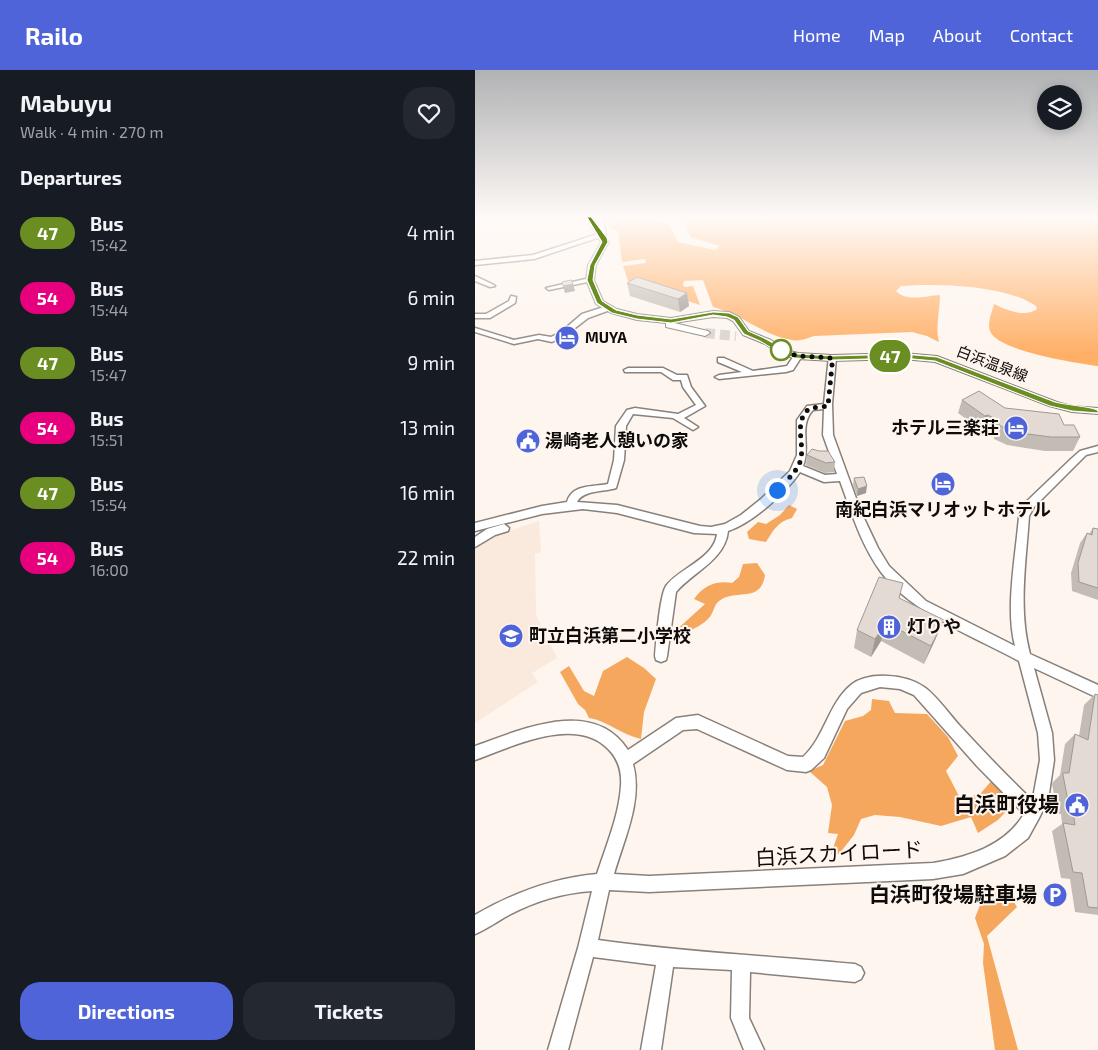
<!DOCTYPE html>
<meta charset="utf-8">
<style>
:root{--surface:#171b24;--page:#242831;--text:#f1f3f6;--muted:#9ea1a6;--accent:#5064d9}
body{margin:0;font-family:"Exo 2","Noto Sans JP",sans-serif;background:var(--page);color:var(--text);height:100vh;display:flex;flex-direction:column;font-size:19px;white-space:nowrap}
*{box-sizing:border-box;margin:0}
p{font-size:16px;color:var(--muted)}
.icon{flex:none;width:28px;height:28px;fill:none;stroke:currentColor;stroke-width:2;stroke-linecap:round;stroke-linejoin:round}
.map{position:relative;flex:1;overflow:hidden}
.sheet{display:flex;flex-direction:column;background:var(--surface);width:475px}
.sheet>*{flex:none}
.badge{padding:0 10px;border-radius:16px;font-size:18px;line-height:32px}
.tools{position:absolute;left:562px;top:15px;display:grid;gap:10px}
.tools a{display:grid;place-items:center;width:45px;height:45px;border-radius:50%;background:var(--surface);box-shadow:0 2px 12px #0003;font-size:25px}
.you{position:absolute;width:25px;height:25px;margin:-12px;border:4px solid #fff;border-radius:50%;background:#1a73e8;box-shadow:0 0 0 8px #1a73e833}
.map>.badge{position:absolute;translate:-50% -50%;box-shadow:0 0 0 2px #fff}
h2{padding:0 20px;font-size:19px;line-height:45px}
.round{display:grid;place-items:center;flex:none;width:52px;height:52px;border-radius:20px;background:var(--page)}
.headline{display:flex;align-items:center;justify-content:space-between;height:85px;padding:0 20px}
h1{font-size:24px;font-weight:700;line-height:38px}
.primary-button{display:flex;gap:10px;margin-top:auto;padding:10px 20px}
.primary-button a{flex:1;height:58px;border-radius:20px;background:var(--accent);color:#fff;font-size:20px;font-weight:700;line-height:58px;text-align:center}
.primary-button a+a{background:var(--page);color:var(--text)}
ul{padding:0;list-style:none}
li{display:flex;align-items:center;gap:15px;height:65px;padding:0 20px}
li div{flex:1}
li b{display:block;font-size:19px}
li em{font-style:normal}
li .badge{min-width:55px;font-weight:700;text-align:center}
header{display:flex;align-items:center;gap:30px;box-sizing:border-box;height:70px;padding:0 25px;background:var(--accent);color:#fff}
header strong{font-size:24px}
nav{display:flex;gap:28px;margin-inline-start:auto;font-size:18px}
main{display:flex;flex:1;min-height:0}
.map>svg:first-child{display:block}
.built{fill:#f9eadd}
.forest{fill:#f6a75e}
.water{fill:#ffaf66}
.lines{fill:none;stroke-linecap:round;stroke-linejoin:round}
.major-tunnel{stroke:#dad2cc;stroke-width:10;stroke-dasharray:10 5;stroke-linecap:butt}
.minor-casing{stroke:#88807a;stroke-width:3}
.major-casing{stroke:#88807a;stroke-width:2}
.minor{fill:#fff;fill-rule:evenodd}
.major{fill:#fff;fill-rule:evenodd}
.wall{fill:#c3bcb5}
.shaded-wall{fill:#9f9994}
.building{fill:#e3dbd3;stroke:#9f9994}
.line{fill:#6b8e23;stroke:#fff}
.walk{stroke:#0e0b09;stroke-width:5;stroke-dasharray:0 9}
.stop-dot{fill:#fff;stroke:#6b8e23;stroke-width:2.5}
.labels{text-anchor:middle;stroke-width:4;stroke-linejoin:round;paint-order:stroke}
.far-poi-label{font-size:15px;font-weight:bold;fill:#0e0b09;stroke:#fef5ee;text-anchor:start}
.far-street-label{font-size:15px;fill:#0e0b09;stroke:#fef5ee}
.poi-label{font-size:18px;font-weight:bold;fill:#0e0b09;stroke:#fef5ee;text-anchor:start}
.near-poi-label{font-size:21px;font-weight:bold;fill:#0e0b09;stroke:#fef5ee;text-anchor:end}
.near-street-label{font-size:21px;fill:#0e0b09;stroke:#fef5ee}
</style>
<header>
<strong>Railo</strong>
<nav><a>Home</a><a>Map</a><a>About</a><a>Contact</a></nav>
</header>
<main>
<section class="sheet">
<div class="headline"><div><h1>Mabuyu</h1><p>Walk · 4 min · 270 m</p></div><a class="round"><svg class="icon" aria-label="heart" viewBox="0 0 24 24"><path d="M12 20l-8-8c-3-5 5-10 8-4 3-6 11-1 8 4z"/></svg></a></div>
<h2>Departures</h2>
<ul>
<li><span class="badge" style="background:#6b8e23;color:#fff">47</span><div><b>Bus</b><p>15:42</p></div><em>4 min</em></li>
<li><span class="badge" style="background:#e6007e;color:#fff">54</span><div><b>Bus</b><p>15:44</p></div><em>6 min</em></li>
<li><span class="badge" style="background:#6b8e23;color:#fff">47</span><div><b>Bus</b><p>15:47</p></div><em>9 min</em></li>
<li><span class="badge" style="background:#e6007e;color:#fff">54</span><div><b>Bus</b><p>15:51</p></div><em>13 min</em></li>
<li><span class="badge" style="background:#6b8e23;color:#fff">47</span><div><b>Bus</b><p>15:54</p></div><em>16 min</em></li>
<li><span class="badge" style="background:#e6007e;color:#fff">54</span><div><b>Bus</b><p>16:00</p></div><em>22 min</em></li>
</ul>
<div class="primary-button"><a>Directions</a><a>Tickets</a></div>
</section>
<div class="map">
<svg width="623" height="980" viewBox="0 0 623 980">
<rect width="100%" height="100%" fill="#fef5ee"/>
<!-- built -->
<path class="built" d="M64 451 66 482 60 484 61 545 82 588 57 603 63 612 0 653V479L9 471 22 465Z"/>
<!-- forest -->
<path class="forest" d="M314 435 322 439 317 448C303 451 298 461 291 472L274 469 272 462 283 452 291 454 305 445Z
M282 493 290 505C286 532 265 520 247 529 238 534 240 541 234 548 226 557 211 562 200 567L198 563 230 534 219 529C228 516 241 510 257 513L264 507 268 494Z
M152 587 169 598 181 609 169 642 166 669C147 665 133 651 114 648L110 640 103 634 85 602 94 596 109 621 119 626 128 601Z
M397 629 414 631 420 643 452 644 473 667 483 686 471 701 486 730 506 723 518 709 539 733 523 750 503 763 496 747 466 756 425 747 400 745 386 749 379 765 364 784H356L363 764 353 763 357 735 352 717 334 701 348 695 370 651 388 646 396 640Z
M529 816 542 837 512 866 543 980H520L508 893 509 874 500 848 505 835Z"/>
<!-- water -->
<path class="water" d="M144 148H166L194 154 203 172 240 180 245 176 215 167 210 152 206 148H623V296C602 293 522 281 515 261 512 253 517 242 519 234 531 240 551 248 562 239L561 236C532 215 461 213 426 216L421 221C431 232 451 226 465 225 465 241 460 257 464 272L452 266 437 262 339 266C332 268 324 272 317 270 288 265 266 244 238 237L228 210 209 211 208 215 210 217 218 216 225 235 153 211 148 196 171 193 170 189 147 192 143 161 136 159 135 151 138 152Z"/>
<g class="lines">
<!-- major-tunnel -->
<path class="major-tunnel" d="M230 263 261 266"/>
<defs>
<path id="minor" d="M122 148H128L131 165 59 189 0 195V191L58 185 126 163Z
M0 206 19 215 20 216 15 217 0 211Z
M115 208 118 210 117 211 74 220 71 218Z
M36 226 41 227 40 233 15 248H0V244H11L34 231Z
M132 236 136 238 135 240 113 248 91 265 77 272 63 269 39 274 0 262V258L39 270 64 265 76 267 86 262 107 244Z
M320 284 327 286 318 300 311 302 244 309 240 307 244 305 267 302 243 292V288H249L278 301 312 296Z
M354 286 361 288 357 334 358 365 386 442 403 478 414 496 451 531 540 576C530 538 541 485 544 446L551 432 596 389 605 381 623 376V382L611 385 559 437 554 446C551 492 543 539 555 584L623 615V628L559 598 577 663 579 690 573 730 564 748 553 768 530 786 488 804 458 809 174 822 134 820 123 870C208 882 294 886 380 894L386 897 389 903 386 909 380 912 275 902 274 948 289 980H269L256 948 257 900 198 897 186 980H166L181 895 118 887 93 980H73L103 878 117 821C88 823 60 831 34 845 23 851 12 859 0 864V845C38 823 78 808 122 804 131 776 144 746 146 716 147 700 143 687 130 676 96 647 36 677 0 690V676C46 660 118 626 153 680L201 648 223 645 313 686 328 687C350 667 353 634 376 615 393 601 431 604 449 617 460 624 475 645 485 656 508 681 532 706 557 730L558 728 565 690 563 663 544 591C500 567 436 543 406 502 386 475 376 441 365 411L349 412 325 402C311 423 277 453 253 461 250 490 218 502 201 522L192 586 191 590 186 592 181 590 180 586C181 573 185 525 191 516 204 498 239 489 242 464L219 463 142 443 108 439 67 444 0 461V453L67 436 92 432C97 414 117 417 133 414L139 390 141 356 152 340 160 338 203 344 221 335 208 317 206 310H198L186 302H150L149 300 153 298H188L202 305H212L216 317 230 336 209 348 223 357 218 360 198 348 158 344 151 356 149 390 141 418C129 422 108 420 102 432L142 435 225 456 236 457 250 454 266 445 286 429 315 401 322 385V350L332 336 349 334ZM349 339 348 365 362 404 350 405 328 396C336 378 323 356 338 340ZM405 617 425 619 439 625 502 696 549 744C530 776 493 787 458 793L174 806 139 804C149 769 168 730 158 694L208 660 222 659 312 700 331 702 336 700 349 688 372 639 386 623Z
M29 454 34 458 33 461 20 465 0 477V467L12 459Z"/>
<path id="major" d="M111 148H117L134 172 121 195 119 210 128 231 142 239 162 244 196 248 238 241 254 242 264 247 274 261 296 270 311 280 323 283 357 285 428 283 462 286 582 332 597 336 623 338V344L597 342 574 336 460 292 428 289 357 291 323 289 305 284 290 274 268 265 258 251 252 248 238 247 199 253 233 261 235 263 230 266 191 257V253L162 250 136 243 121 234 111 210 113 195 126 172Z"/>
</defs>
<!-- minor casing -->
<use href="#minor" class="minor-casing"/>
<!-- major casing -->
<use href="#major" class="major-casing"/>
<!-- minor -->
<use href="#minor" class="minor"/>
<!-- major -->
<use href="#major" class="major"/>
</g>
<!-- wall -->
<path class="wall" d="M152 213 212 223 214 236 205 242 155 226Z
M487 330 530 338 589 355 605 367 598 381H570L532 375 519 369V365L508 358 506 360 483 343Z
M344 381 360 392 359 402 350 403 331 395 332 385Z
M379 408 391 423 382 426 378 415Z
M618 458 623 459V530L597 521 596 503 605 473 612 463 614 464Z
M424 528 461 568 449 594 406 571 396 587 379 578 382 560Z
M620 624 623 625V845L600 842 595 809 586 808 577 761 587 754 586 744H583L577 714 578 712 585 705 590 674 600 664 604 666 609 635Z"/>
<!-- shaded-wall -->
<path class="shaded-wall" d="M98 214 100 221 90 223 88 216Z
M212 223 214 236 205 242 203 229Z
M513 345 508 358 506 360 510 346Z
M392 416 391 423 382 426 383 419Z
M469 550 461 568 449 594 456 576Z
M411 553 406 571 396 587 400 569Z"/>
<!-- building -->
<path class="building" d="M162 207 212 223 203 229 152 213Z
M96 210 98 214 88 216 87 212Z
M504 321 530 338 584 344 589 355H599L605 367H576L537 362 524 355V351L513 345 510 346 487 330Z
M337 379 344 381H353L360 392 351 393 332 385Z
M389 407 392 416 383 419 379 408Z
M618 458 623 459V518L604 512 603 493 612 463 617 465Z
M404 507 428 513 424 528 469 550 456 576 411 553 400 569 382 560Z
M620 624 623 625V838L613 837 607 803 598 802 588 753 600 755 597 736H594L588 705V703H594L600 664 613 670Z"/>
<!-- sky -->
<linearGradient id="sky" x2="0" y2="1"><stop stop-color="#b1b2b4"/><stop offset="0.52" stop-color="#fffaf7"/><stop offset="1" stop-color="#fffaf7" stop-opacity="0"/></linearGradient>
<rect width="623" height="285" fill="url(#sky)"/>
<!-- line -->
<path class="line" d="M112 147H116L132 168 133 172 120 195 118 210 127 231 141 240 162 245 196 249 238 242 254 243 263 247 273 261 289 268 310 280 323 284 357 286 428 284 462 287 580 332C591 335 621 337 623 341V343L597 341 575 336 460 291 428 288 357 290 320 288 305 283 285 271 269 264 259 250 252 247 238 245 196 253 162 249 137 243 122 233 112 210 115 195 127 172Z"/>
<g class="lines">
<!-- walk -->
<path class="walk" d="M302 420C310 412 321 403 325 392 331 374 317 352 335 338L353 336 357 295V288L323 286 306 280"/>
</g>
<!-- icons -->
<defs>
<symbol id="hotel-disc" viewBox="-11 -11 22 22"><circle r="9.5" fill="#5064d9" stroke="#fef5ee"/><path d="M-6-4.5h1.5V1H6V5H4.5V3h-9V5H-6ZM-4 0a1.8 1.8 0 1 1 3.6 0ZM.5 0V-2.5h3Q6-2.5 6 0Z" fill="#fff"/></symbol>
<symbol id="civic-disc" viewBox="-11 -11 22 22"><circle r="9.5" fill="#5064d9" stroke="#fef5ee"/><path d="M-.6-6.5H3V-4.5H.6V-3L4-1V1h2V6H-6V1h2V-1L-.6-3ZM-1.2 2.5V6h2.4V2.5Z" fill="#fff"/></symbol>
<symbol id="building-disc" viewBox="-11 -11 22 22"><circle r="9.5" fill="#5064d9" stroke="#fef5ee"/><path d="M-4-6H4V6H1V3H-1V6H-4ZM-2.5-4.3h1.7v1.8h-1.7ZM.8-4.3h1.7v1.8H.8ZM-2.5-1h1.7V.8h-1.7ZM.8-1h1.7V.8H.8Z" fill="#fff"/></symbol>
<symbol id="school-disc" viewBox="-11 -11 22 22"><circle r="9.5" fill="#5064d9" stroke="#fef5ee"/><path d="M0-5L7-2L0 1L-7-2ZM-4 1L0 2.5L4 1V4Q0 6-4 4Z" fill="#fff"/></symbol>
<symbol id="parking-disc" viewBox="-11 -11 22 22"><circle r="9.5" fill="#5064d9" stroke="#fef5ee"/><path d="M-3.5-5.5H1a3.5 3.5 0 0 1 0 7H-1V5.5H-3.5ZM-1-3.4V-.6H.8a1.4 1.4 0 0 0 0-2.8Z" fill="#fff"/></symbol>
</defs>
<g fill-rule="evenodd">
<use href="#hotel-disc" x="78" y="254" width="28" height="28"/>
<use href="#hotel-disc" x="527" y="344" width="28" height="28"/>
<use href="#civic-disc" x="39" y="357" width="28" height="28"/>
<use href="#hotel-disc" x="454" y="400" width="28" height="28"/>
<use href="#building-disc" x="400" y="543" width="28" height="28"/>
<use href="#school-disc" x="22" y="552" width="28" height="28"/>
<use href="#civic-disc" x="588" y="721" width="28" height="28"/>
<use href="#parking-disc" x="566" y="811" width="28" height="28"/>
</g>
<!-- markers -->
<circle class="stop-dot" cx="306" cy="280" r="10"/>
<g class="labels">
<!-- far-poi labels -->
<g class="far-poi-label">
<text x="110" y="273">MUYA</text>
</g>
<!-- far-street labels -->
<g class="far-street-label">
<text transform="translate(517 294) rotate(21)" y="5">白浜温泉線</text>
</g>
<!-- poi labels -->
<g class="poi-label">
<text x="524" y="364" text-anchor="end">ホテル三楽荘</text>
<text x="70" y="377">湯崎老人憩いの家</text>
<text x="468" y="446" text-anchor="middle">南紀白浜マリオットホテル</text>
<text x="432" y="563">灯りや</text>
<text x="54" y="572">町立白浜第二小学校</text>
</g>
<!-- near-poi labels -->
<g class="near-poi-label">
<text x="584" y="742">白浜町役場</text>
<text x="562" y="832">白浜町役場駐車場</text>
</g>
<!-- near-street labels -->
<g class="near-street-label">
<text transform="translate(364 784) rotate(-3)" y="7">白浜スカイロード</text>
</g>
</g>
</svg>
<div class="tools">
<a><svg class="icon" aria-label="layers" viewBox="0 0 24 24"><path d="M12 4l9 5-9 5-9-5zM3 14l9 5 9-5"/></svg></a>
</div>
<div class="you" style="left:302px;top:420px"></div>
<b class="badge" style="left:415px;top:286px;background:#6b8e23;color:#fff">47</b>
</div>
</main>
